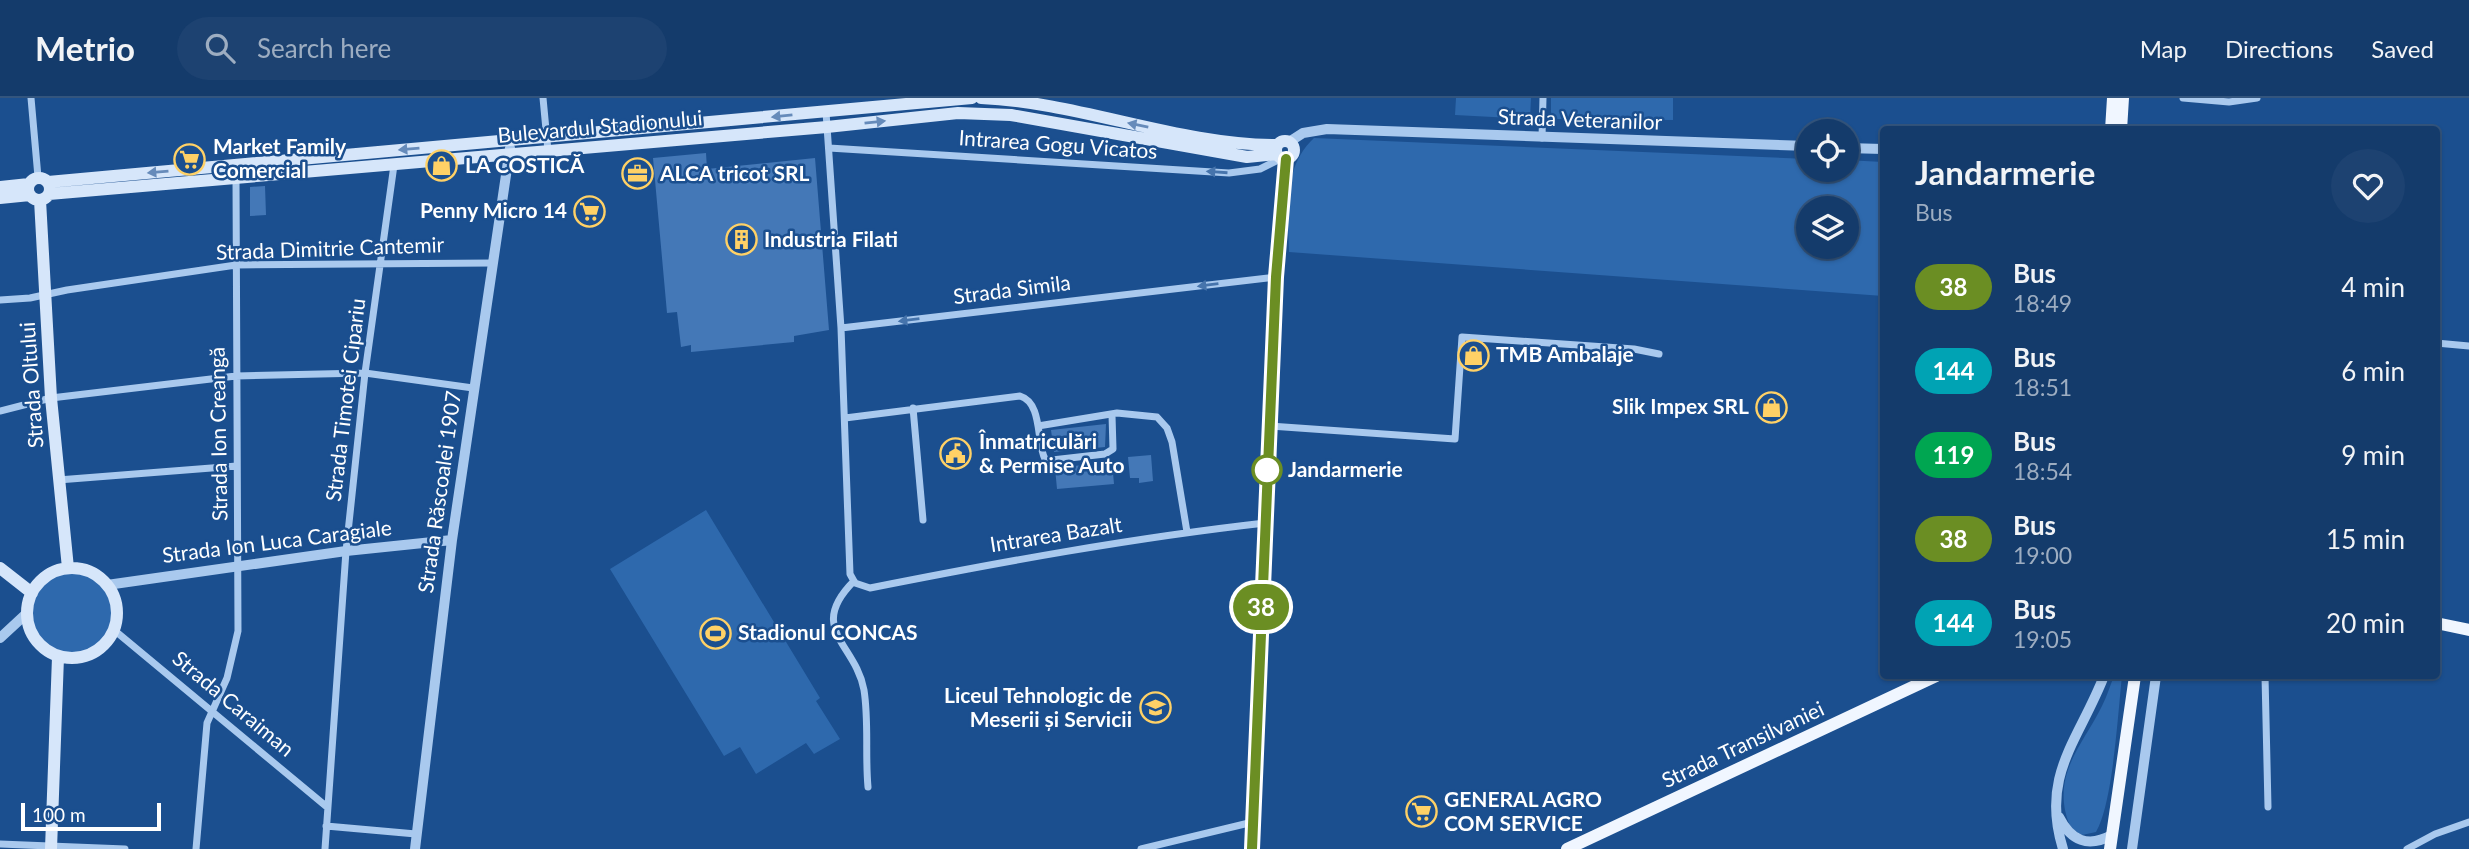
<!DOCTYPE html>
<meta charset="utf-8">
<style>
:root{--surface:#143b6b;--page:#1d4271;--text:#f1f3f6;--muted:#9dadc1;--line:#33557e}
body{margin:0;font-family:Lato,sans-serif;background:var(--page);color:var(--text);height:100vh;display:flex;flex-direction:column;font-size:26px;white-space:nowrap}
*{box-sizing:border-box;margin:0}
p{font-size:23px;color:var(--muted)}
.icon{flex:none;width:38px;height:38px;fill:none;stroke:currentColor;stroke-width:2;stroke-linecap:round;stroke-linejoin:round}
.map{position:relative;flex:1;overflow:hidden}
.sheet{position:absolute;left:1880px;top:28px;width:560px;height:553px;display:flex;flex-direction:column;background:var(--surface);border-radius:7px;box-shadow:0 2px 5px #0004,0 0 0 2px var(--line)}
.sheet>*{flex:none}
.badge{padding:0 14px;border-radius:23px;font-size:24px;line-height:46px}
.buttons{position:absolute;left:1796px;top:21px;display:grid;gap:14px}
.buttons a{display:grid;place-items:center;width:63px;height:63px;border-radius:50%;background:var(--surface);box-shadow:0 2px 5px #0004,0 0 0 2px var(--line);font-size:35px}
.scale{position:absolute;left:21px;bottom:18px;width:140px;box-sizing:border-box;padding-left:7px;border:4px solid #fff;border-top:0;font-size:19px;line-height:24px;white-space:nowrap;color:#fff;-webkit-text-stroke:5px #1b4f8f;paint-order:stroke}
.map>.badge{position:absolute;translate:-50% -50%;box-shadow:0 0 0 4px #fff}
.round{display:grid;place-items:center;flex:none;width:74px;height:74px;border-radius:37px;background:var(--page)}
.headline{display:flex;align-items:center;justify-content:space-between;height:119px;padding:0 35px}
h1{font-size:33px;font-weight:700;line-height:52px}
ul{padding:0;list-style:none}
li{display:flex;align-items:center;gap:21px;height:84px;padding:0 35px}
li div{flex:1}
li b{display:block;font-size:26px}
li em{font-style:normal}
li .badge{min-width:77px;font-weight:700;text-align:center}
header{display:flex;align-items:center;gap:42px;box-sizing:border-box;height:98px;padding:0 35px;background:var(--surface);border-bottom:2px solid var(--line)}
header strong{font-size:33px}
nav{display:flex;gap:38px;margin-inline-start:auto;font-size:24px}
.search{width:490px;height:63px;background:var(--page);display:flex;align-items:center;gap:18px;box-sizing:border-box;padding:0 24px;border-radius:38px;color:var(--muted);font-size:26px}
.map>svg:first-child{display:block}
.green{fill:#2e69ad;fill-rule:evenodd}
.building{fill:#4478b7}
.lines{fill:none;stroke-linecap:round;stroke-linejoin:round}
.minor{stroke:#a9c9ee;stroke-width:7}
.tertiary{stroke:#a9c9ee;stroke-width:10}
.secondary{stroke:#d6e6fa;stroke-width:12}
.primary{stroke:#f0f6ff;stroke-width:12}
.oneway{fill:#668bba}
.oneway2{fill:#4674ac}
.line-casing{stroke:#fff;stroke-width:16}
.line{stroke:#6b8e23;stroke-width:10}
.stop-dot{fill:#fff;stroke:#6b8e23;stroke-width:3.5}
.labels{text-anchor:middle;stroke-width:5;stroke-linejoin:round;paint-order:stroke}
.street-label{font-size:21px;fill:#fff;stroke:#1b4f8f}
.poi-label{font-size:21px;font-weight:bold;fill:#fff;stroke:#1b4f8f;text-anchor:start}
.stop-label{font-size:21px;font-weight:bold;fill:#fff;stroke:#1b4f8f;text-anchor:start}
</style>
<header>
<strong>Metrio</strong>
<div class="search"><svg class="icon" aria-label="search" viewBox="0 0 24 24"><circle cx="10" cy="10" r="6"/><path d="M15 15l6 6"/></svg>Search here</div>
<nav><a>Map</a><a>Directions</a><a>Saved</a></nav>
</header>
<div class="map">
<svg width="2469" height="751" viewBox="0 0 2469 751">
<rect width="100%" height="100%" fill="#1b4f8f"/>
<!-- green -->
<path class="green" d="M1456 0H1531L1530 21 1455 17Z
M1551 0H1673V22L1551 21Z
M1314 40 1808 61V72H1846V62L1883 64V198L1289 154C1288 114 1282 70 1314 40ZM1808 110H1846V149H1808Z
M706 412 820 600 816 603 840 641 814 656 806 645 756 676 740 649 724 658 610 471Z
M27 515a45 45 0 1 1 90 0a45 45 0 1 1-90 0Z
M2114 578H2122C2118 614 2113 706 2096 734L2082 737C2070 731 2068 725 2065 712 2057 670 2085 643 2102 608 2107 598 2110 588 2114 578Z"/>
<!-- building -->
<path class="building" d="M706 55 707 71 815 60 829 232 794 238V244L691 254V247L681 249 677 214 667 215 653 60Z
M265 88 266 117 250 118V89Z
M1106 326 1105 349 1054 354 1051 332Z
M1151 357 1153 383 1139 385V380H1130L1128 359Z
M1112 364 1114 386 1057 391 1055 370Z"/>
<g class="lines">
<!-- minor -->
<path class="minor" d="M31 0 38 79
M543 0 548 53
M2183 0 2229 4 2257 0
M826 14 841 230 850 476 855 485 870 490C1001 464 1132 440 1265 425
M1542 40 1543 0
M829 50 1229 75 1260 71 1282 60
M0 202 30 200 67 192 236 167 492 165
M841 230 1276 179
M2436 245 2469 248
M913 310 923 422
M0 313 51 300 236 278 365 275 473 290
M845 320 1020 298C1043 305 1036 344 1045 361L1052 362 1105 356 1113 351 1112 317
M1038 328 1117 315 1157 319 1167 330 1172 344 1187 434
M1269 328 1455 341 1462 239 1634 251 1659 256
M58 382 237 368
M854 483C806 531 856 546 864 592 869 624 865 657 868 689
M114 532 327 709
M2265 578 2268 709
M326 728 416 736
M0 746 125 751
M196 751 207 625 227 580 238 533 236 81
M325 751 346 453 365 275 394 67
M1141 751 1253 724
M2407 751 2435 736 2469 724"/>
<!-- tertiary -->
<path class="tertiary" d="M1289 44 1303 35 1327 31 1808 48
M1846 50 1883 51
M107 487 346 453 452 442
M0 540 26 516
M2059 719C2071 743 2088 750 2112 737
M415 751 452 442 510 50
M2063 751C2040 677 2079 642 2104 578
M2132 751 2156 578"/>
<!-- secondary -->
<path class="secondary" d="M981 0C1079 4 1178 47 1277 47
M1276 52a9 9 0 1 1 18 0a9 9 0 1 1-18 0Z
M28 91a11 11 0 1 1 22 0a11 11 0 1 1-22 0Z
M48 84 972 0
M0 89 29 86
M49 96 827 29 958 15 1011 17 1247 59 1277 56
M0 100 30 97
M40 102 51 300 68 470
M27 515a45 45 0 1 1 90 0a45 45 0 1 1-90 0Z
M0 470 32 495
M51 751 58 559
M1252 751 1276 179 1286 60"/>
<!-- primary -->
<path class="primary" d="M2111 32 2113 0
M2121 32 2123 0
M2436 525 2469 532
M1567 751 1936 578
M2110 751 2135 578"/>
</g>
<!-- one-way arrows -->
<defs><path id="oneway-solid" d="M-6-.8H1V-3.2L6.5 0L1 3.2V.8H-6Z" transform="scale(1.75)"/></defs>
<g class="oneway">
<use href="#oneway-solid" transform="translate(782 18) rotate(174)"/>
<use href="#oneway-solid" transform="translate(875 24) rotate(-6)"/>
<use href="#oneway-solid" transform="translate(1138 27) rotate(-169)"/>
<use href="#oneway-solid" transform="translate(409 51) rotate(175)"/>
<use href="#oneway-solid" transform="translate(158 74) rotate(175)"/>
</g>
<g class="oneway2">
<use href="#oneway-solid" transform="translate(1217 74) rotate(-176)"/>
<use href="#oneway-solid" transform="translate(1208 187) rotate(173)"/>
<use href="#oneway-solid" transform="translate(909 222) rotate(173)"/>
</g>
<g class="lines">
<defs>
<path id="line" d="M1252 751 1276 179 1286 61"/>
</defs>
<!-- line casing -->
<use href="#line" class="line-casing"/>
<!-- line -->
<use href="#line" class="line"/>
</g>
<!-- icons -->
<defs>
<symbol id="supermarket-ring" viewBox="-11 -11 22 22"><circle r="9.5" fill="#1b4f8f" stroke="#ffd166" stroke-width="1.5"/><path d="M-6-5.5h2.5l.6 2H6L4.5 2H-2.5L-4.4-4H-6ZM-1.5 3.2a1.3 1.3 0 1 0 .1 0ZM3 3.2a1.3 1.3 0 1 0 .1 0Z" fill="#ffd166"/></symbol>
<symbol id="shop-ring" viewBox="-11 -11 22 22"><circle r="9.5" fill="#1b4f8f" stroke="#ffd166" stroke-width="1.5"/><path d="M-5-2.5h2.3a2.7 3.5 0 0 1 5.4 0H5L5.5 6h-11ZM-1.5-2.5h3a1.5 2.3 0 0 0-3 0Z" fill="#ffd166"/></symbol>
<symbol id="office-ring" viewBox="-11 -11 22 22"><circle r="9.5" fill="#1b4f8f" stroke="#ffd166" stroke-width="1.5"/><path d="M-6-3h4V-5.5h4V-3h4V5H-6ZM-1-4.5V-3h2v-1.5ZM-6 0V1H6V0Z" fill="#ffd166"/></symbol>
<symbol id="building-ring" viewBox="-11 -11 22 22"><circle r="9.5" fill="#1b4f8f" stroke="#ffd166" stroke-width="1.5"/><path d="M-4-6H4V6H1V3H-1V6H-4ZM-2.5-4.3h1.7v1.8h-1.7ZM.8-4.3h1.7v1.8H.8ZM-2.5-1h1.7V.8h-1.7ZM.8-1h1.7V.8H.8Z" fill="#ffd166"/></symbol>
<symbol id="civic-ring" viewBox="-11 -11 22 22"><circle r="9.5" fill="#1b4f8f" stroke="#ffd166" stroke-width="1.5"/><path d="M-.6-6.5H3V-4.5H.6V-3L4-1V1h2V6H-6V1h2V-1L-.6-3ZM-1.2 2.5V6h2.4V2.5Z" fill="#ffd166"/></symbol>
<symbol id="stadium-ring" viewBox="-11 -11 22 22"><circle r="9.5" fill="#1b4f8f" stroke="#ffd166" stroke-width="1.5"/><path d="M0-5a6.5 5 0 1 0 0 10a6.5 5 0 1 0 0-10ZM-3.5-1.8h7v3.6h-7Z" fill="#ffd166"/></symbol>
<symbol id="school-ring" viewBox="-11 -11 22 22"><circle r="9.5" fill="#1b4f8f" stroke="#ffd166" stroke-width="1.5"/><path d="M0-5L7-2L0 1L-7-2ZM-4 1L0 2.5L4 1V4Q0 6-4 4Z" fill="#ffd166"/></symbol>
</defs>
<g fill-rule="evenodd">
<use href="#supermarket-ring" x="172" y="44" width="35" height="35"/>
<use href="#shop-ring" x="424" y="50" width="35" height="35"/>
<use href="#office-ring" x="620" y="58" width="35" height="35"/>
<use href="#supermarket-ring" x="572" y="96" width="35" height="35"/>
<use href="#building-ring" x="724" y="124" width="35" height="35"/>
<use href="#shop-ring" x="1456" y="240" width="35" height="35"/>
<use href="#shop-ring" x="1754" y="292" width="35" height="35"/>
<use href="#civic-ring" x="938" y="338" width="35" height="35"/>
<use href="#stadium-ring" x="698" y="518" width="35" height="35"/>
<use href="#school-ring" x="1138" y="592" width="35" height="35"/>
<use href="#supermarket-ring" x="1404" y="696" width="35" height="35"/>
</g>
<!-- markers -->
<circle class="stop-dot" cx="1267" cy="372" r="14"/>
<g class="labels">
<!-- street labels -->
<g class="street-label">
<text transform="translate(1580 22) rotate(2)" y="7">Strada Veteranilor</text>
<text transform="translate(600 29) rotate(-5)" y="7">Bulevardul Stadionului</text>
<text transform="translate(1058 47) rotate(4)" y="7">Intrarea Gogu Vicatos</text>
<text transform="translate(330 151) rotate(-2)" y="7">Strada Dimitrie Cantemir</text>
<text transform="translate(1012 192) rotate(-7)" y="7">Strada Simila</text>
<text transform="translate(32 287) rotate(-94)" y="7">Strada Oltului</text>
<text transform="translate(346 302) rotate(-83)" y="7">Strada Timotei Cipariu</text>
<text transform="translate(219 336) rotate(-91)" y="7">Strada Ion Creangă</text>
<text transform="translate(440 394) rotate(-82)" y="7">Strada Răscoalei 1907</text>
<text transform="translate(1056 437) rotate(-9)" y="7">Intrarea Bazalt</text>
<text transform="translate(277 444) rotate(-7)" y="7">Strada Ion Luca Caragiale</text>
<text transform="translate(233 606) rotate(40)" y="7">Strada Caraiman</text>
<text transform="translate(1743 647) rotate(-25)" y="7">Strada Transilvaniei</text>
</g>
<!-- poi labels -->
<g class="poi-label">
<text x="213" y="56">Market Family<tspan x="213" dy="24">Comercial</tspan></text>
<text x="465" y="75">LA COSTICĂ</text>
<text x="660" y="83">ALCA tricot SRL</text>
<text x="567" y="120" text-anchor="end">Penny Micro 14</text>
<text x="764" y="149">Industria Filati</text>
<text x="1496" y="264">TMB Ambalaje</text>
<text x="1749" y="316" text-anchor="end">Slik Impex SRL</text>
<text x="979" y="351">Înmatriculări<tspan x="979" dy="24">&amp; Permise Auto</tspan></text>
<text x="738" y="542">Stadionul CONCAS</text>
<text x="1132" y="605" text-anchor="end">Liceul Tehnologic de<tspan x="1132" dy="24">Meserii și Servicii</tspan></text>
<text x="1444" y="709">GENERAL AGRO<tspan x="1444" dy="24">COM SERVICE</tspan></text>
</g>
<!-- stop labels -->
<g class="stop-label">
<text x="1288" y="379">Jandarmerie</text>
</g>
</g>
</svg>
<div class="buttons">
<a><svg class="icon" aria-label="locate" viewBox="0 0 24 24"><circle cx="12" cy="12" r="6"/><path d="M12 2v4M12 18v4M2 12h4M18 12h4"/></svg></a>
<a><svg class="icon" aria-label="layers" viewBox="0 0 24 24"><path d="M12 4l9 5-9 5-9-5zM3 14l9 5 9-5"/></svg></a>
</div>
<div class="scale">100 m</div>
<b class="badge" style="left:1261px;top:509px;background:#6b8e23;color:#fff">38</b>
<section class="sheet">
<div class="headline"><div><h1>Jandarmerie</h1><p>Bus</p></div><a class="round"><svg class="icon" aria-label="heart" viewBox="0 0 24 24"><path d="M12 20l-8-8c-3-5 5-10 8-4 3-6 11-1 8 4z"/></svg></a></div>
<ul>
<li><span class="badge" style="background:#6b8e23;color:#fff">38</span><div><b>Bus</b><p>18:49</p></div><em>4 min</em></li>
<li><span class="badge" style="background:#00a3b4;color:#fff">144</span><div><b>Bus</b><p>18:51</p></div><em>6 min</em></li>
<li><span class="badge" style="background:#00a651;color:#fff">119</span><div><b>Bus</b><p>18:54</p></div><em>9 min</em></li>
<li><span class="badge" style="background:#6b8e23;color:#fff">38</span><div><b>Bus</b><p>19:00</p></div><em>15 min</em></li>
<li><span class="badge" style="background:#00a3b4;color:#fff">144</span><div><b>Bus</b><p>19:05</p></div><em>20 min</em></li>
</ul>
</section>
</div>
